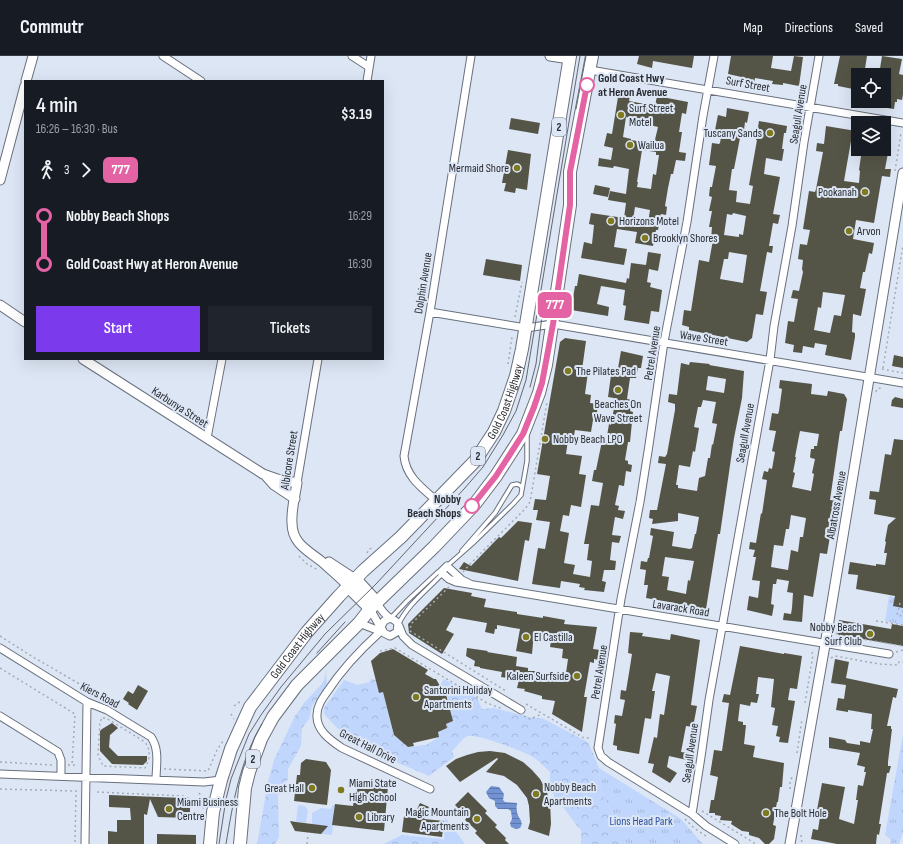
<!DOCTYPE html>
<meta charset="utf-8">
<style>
:root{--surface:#171b24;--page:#20242c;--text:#f1f3f6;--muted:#9ea1a6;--line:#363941;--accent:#7c3aed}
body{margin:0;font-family:"Sofia Sans Condensed",sans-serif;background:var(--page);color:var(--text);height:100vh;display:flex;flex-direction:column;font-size:15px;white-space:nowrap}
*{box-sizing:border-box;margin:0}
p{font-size:13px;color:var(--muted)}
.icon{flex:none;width:22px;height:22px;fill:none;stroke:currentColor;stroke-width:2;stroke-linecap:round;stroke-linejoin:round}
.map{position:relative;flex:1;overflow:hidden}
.details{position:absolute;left:24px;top:24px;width:360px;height:280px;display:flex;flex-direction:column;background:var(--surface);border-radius:0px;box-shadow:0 4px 16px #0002}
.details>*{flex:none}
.badge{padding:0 8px;border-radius:6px;font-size:14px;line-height:26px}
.buttons{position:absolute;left:851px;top:12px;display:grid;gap:8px}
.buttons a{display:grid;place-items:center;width:40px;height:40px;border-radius:0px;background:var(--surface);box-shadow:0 4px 16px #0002;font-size:20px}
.map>.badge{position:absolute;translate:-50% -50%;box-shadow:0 0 0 2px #fff}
.legs{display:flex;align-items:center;gap:6px;height:44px;padding:0 12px;font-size:13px}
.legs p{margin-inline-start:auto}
.summary{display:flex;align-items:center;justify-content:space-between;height:68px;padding:0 12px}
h1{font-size:22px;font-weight:600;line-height:30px}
.cta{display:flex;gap:8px;margin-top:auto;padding:8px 12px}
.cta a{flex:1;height:46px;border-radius:0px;background:var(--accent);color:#fff;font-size:16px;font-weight:600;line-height:46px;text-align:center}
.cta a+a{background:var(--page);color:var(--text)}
ul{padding:0 12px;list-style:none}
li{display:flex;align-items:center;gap:14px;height:48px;font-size:15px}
li i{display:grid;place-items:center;width:6px;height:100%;margin:0 5px;background:currentColor}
li i::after{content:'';width:10px;height:10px;margin:-5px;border:3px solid;border-radius:50%;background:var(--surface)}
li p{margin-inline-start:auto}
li:first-child i{background:linear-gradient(#0000 50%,currentColor 0)}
li:last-child i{background:linear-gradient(currentColor 50%,#0000 0)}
header{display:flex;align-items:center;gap:24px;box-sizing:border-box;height:56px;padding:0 20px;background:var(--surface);border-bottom:1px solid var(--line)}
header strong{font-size:19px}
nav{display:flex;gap:22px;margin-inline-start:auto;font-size:14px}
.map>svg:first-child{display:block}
.grass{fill:#c1d6fd}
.forest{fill:url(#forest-crowns)}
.park{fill:url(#park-tufts)}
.water{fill:url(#water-rules)}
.building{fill:#555547;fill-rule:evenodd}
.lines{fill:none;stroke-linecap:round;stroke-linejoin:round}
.service-casing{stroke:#69707d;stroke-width:5.5}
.minor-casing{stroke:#69707d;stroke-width:9}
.tertiary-casing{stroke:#69707d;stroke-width:11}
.trunk-casing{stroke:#69707d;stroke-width:14}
.path{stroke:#a4abb7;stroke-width:1.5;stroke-dasharray:2 3;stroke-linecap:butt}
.service{stroke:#fff;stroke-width:3.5}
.minor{stroke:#fff;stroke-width:7}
.tertiary{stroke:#fff;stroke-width:9}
.trunk{stroke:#fff;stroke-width:12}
.tram{stroke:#626770;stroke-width:1}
.line-1-casing{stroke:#fff;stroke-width:9}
.line-1{stroke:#e463a4;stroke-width:6}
.stop-1-dot{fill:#fff;stroke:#e463a4;stroke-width:2}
.poi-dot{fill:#7f791f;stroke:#dde6f5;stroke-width:1.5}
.labels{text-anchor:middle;stroke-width:4;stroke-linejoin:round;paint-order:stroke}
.shield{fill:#dde6f5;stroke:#5e636c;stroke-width:1}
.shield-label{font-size:11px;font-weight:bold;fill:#282b31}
.stop-label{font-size:12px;font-weight:bold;fill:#282b31;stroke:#dde6f5;text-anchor:start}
.street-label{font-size:12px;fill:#282b31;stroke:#dde6f5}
.poi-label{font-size:12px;fill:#282b31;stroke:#dde6f5;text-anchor:start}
.park-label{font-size:12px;fill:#2d529d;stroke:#dde6f5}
</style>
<header>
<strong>Commutr</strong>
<nav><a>Map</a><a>Directions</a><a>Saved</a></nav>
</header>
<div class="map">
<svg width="903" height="788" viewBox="0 0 903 788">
<defs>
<pattern id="forest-crowns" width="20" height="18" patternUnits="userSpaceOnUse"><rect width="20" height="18" fill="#c1d6fd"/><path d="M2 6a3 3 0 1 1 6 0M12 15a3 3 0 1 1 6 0" fill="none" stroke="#a6b8d9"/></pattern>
<pattern id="park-tufts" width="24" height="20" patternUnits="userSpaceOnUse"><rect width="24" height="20" fill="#c1d6fd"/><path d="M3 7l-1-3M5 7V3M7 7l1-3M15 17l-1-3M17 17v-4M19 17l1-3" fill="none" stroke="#a6b8d9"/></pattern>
<pattern id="water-rules" width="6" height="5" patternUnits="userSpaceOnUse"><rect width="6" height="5" fill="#7292d1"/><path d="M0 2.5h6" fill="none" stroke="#5e77aa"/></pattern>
</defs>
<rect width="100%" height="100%" fill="#dde6f5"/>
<!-- grass -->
<path class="grass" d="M298 749 305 750 308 755 306 767 296 766Z
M332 749H335L332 779 321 778 325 773 326 770 312 768V757L321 752 331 753Z
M445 761 465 788H450L444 784Z"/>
<!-- forest -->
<path class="forest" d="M326 614 327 629 312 650 309 663 302 672 301 690 288 713V723L278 740 279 781 275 788H257L268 726 274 704 295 660 304 647 321 629 324 624Z
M371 623 376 624 383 636 394 679 408 691 426 689 439 681 438 676 447 672 446 668 453 665 446 644H448L445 632 440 629 444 623 477 642 482 653 494 652 533 662H542L588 686 599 712 601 735 626 788H581V775L563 751 557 747 550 730V716C545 711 539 705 533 701 525 696 476 677 468 680 462 682 457 691 452 695L454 701 429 720 396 706 344 679 324 658V652L344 624 358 629 369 626Z
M402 779 442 783 450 788H383Z"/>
<!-- park -->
<path class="park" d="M889 540 903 543V569L885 565Z
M903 678V776L899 788H890L891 784 885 779Z
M599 712 681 763 703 788H626L601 735Z"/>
<!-- water -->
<path class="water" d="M491 730 499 731 504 738 503 744 505 746 517 747C517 750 516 752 517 755 517 762 525 765 520 772L516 773 511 771 510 767 512 763 511 755 508 753H498L495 750V745L489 742 486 736Z"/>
<!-- building -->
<path class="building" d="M639 0H694L692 12 653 5 652 12 637 8Z
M731 0H773L771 12 791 15 794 0 803 1 799 30 783 27V29L772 28 773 25 755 22 754 29 746 28V22L728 18Z
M840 0H867L864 19H858V34L838 30V28H834Z
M882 0 902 3 899 18 903 19V38L902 44 897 43V46H895L894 53 887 52 888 47 884 46V19H879Z
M612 32 631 35 629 45 655 50 657 40 688 46 686 58 682 57 679 76H682L679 96 686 97 685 105 676 104 673 118H671L668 132 665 150 667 151 666 159 661 158 658 174H656L653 190 635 187 637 176 617 173 614 191 627 193 624 209 581 202 584 186 592 188 594 169 589 168 591 157 624 162 626 147 608 144 610 135 626 138 629 113 614 110 613 112 598 110 599 102 611 104 613 92 604 90 607 77 612 78 618 41 610 40ZM626 61 642 64 641 67 658 71 654 88 631 84V83L623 81ZM642 94 656 96V99H659L656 119 653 118 651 133 637 131 638 126H637ZM635 151 650 154 648 167 633 164Z
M727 52 749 56 747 67 745 66 743 82H740L734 113H732L729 134 737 135 736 146 750 148 753 130 749 129 757 84H756L759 65 787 70 786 77H784L782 93H784L782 105 766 102 764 118 780 121 773 158 780 159 778 168 773 167 769 190H773L772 197 767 196 760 235 767 236 763 259 756 258 752 282 747 286 689 274V271L682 269 684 254 691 255 699 204 709 206 713 184 711 183 712 171H709L712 155H709L712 141 709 140 710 131H712L716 110 709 109 712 87 719 88 720 87 722 75 715 74 718 59 726 61ZM733 157 746 160 743 179 739 178V181L724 179 727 158 732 159ZM729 196 747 199 743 227 720 223 724 203H728Z
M511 62 540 67 538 78 509 73Z
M826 70 856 75 855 85H851L844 125 859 127 860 115 859 114 862 93H884V80L891 81 885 113H891L890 121 882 120 874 167 856 164 853 183 874 187 872 198 869 197 865 216H863L860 232 866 233 861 260 853 258 852 276 855 277V281L851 304 825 299 827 289 815 287 814 292 803 290 802 297 793 296 794 289 785 287 788 265 794 266 798 243 791 242 793 234 799 235 803 216 802 213 803 204 798 203 800 188 807 189 810 174 803 173 809 135 815 136 816 133 823 96 816 95 817 87 824 88ZM823 236 845 239 841 260 834 259 830 277 814 274 818 251 821 252Z
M508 94 531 98 527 134 516 132 515 137 504 135 506 127H502Z
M595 129 610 132 608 141 593 138Z
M648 196 661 198 658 215 649 213 647 226 651 227 650 231 662 234 659 256 651 255 649 268 624 264 626 250 623 249 625 234 601 230 597 248 609 251 608 260 571 254 575 230H577L579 218 626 227 627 222 629 223 631 207 646 209Z
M486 203 522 209 520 225 483 219Z
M565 282 586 285 582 314 588 316 585 338 591 339 590 347 598 348 596 365 593 364 591 376 575 374 573 385 568 384 566 398 582 400 579 418 586 419 581 451 571 449 569 460 563 459 560 475 569 477 564 507 575 509 573 518 590 521 592 505 587 504 589 488H584L591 449 599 450 603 427 592 425 594 414H596L602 385 606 386 609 368 611 369 614 352H612L614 342 608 341 611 319H614V317L617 318 621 295 643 300 641 312H638L636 322H630L627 343 632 344 630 355 633 356 630 386H628L625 404 628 405V408L632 409 631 416 626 415 624 430 619 429 615 449 619 450 618 454 625 455 623 463 615 461 612 479 621 480 619 487 612 486 610 504 616 505 615 514H604L602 525 606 526 604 536 584 534 585 532 579 531 580 528 561 525 560 532 532 528 538 492 545 493 550 466 536 464 538 454H533L535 443 546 444 550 420 537 418 560 286Z
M894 299 903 301V312L892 310Z
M690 306 710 308 709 309 744 315 742 342 734 382 720 478H718L706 553 682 549V550L675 549V547L646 542 648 529H644L646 514 640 513 641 505 647 506 648 502H649L653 480 650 479 651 472 674 476 672 490 690 493 692 492 695 478H696L699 461 678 457V465L652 468 653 463 649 462 650 454H657L666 408 658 407 659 400 665 401 667 398 675 354V348L668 346 669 338 677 339 681 307 689 309ZM708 320 726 323 724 337 706 334ZM703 344 716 346 712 367 717 368 713 389 712 388 710 402H708L705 420 699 422 697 435 678 432V429H676L679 409 690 411 693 395 695 396 699 372 694 371 698 351H701ZM665 501 694 505 690 525 688 524 686 538 667 534 669 521 662 520Z
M780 324 812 328 811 338 827 340 828 335 844 338 847 343 842 375H840L830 444 836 445 827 498 820 497 813 541 804 539 802 566 783 564 784 557 791 558 792 552 793 537 787 536 789 525 777 523 776 528H773L771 548 774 549 772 560 747 554 749 540 758 542 760 525 752 524 756 501H753L755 494 749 493 750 486 756 487 761 457 762 458 767 424 762 423 764 415 768 416 769 412 772 413 775 396 772 395 776 375 769 374 772 357 778 358 779 355 782 333 779 332ZM800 375 819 378 817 390H814V393H811L810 401 811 402 815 403 812 417 814 418 811 435 792 431 795 417 793 416 796 401H795ZM791 459 806 462 803 481H800L798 496 791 494 788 514 771 511 774 489 783 490 786 473H789Z
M895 341 903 343V352L891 350 892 344Z
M894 383 903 384V552L893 550 895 540 856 533 858 519 848 518 850 506 876 510V508L885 509 887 497H884L886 486 885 485 888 469 896 462 874 458 876 444 869 443 870 435 879 436 885 398 891 399Z
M518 465 532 467 529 485 525 484 518 525 459 513 464 506 471 510 499 481 501 482Z
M444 532 472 537 471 540 486 543 484 551 517 556V558L543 562V560L565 564 564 568 597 571 593 593 601 594 599 604 594 603V607L590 606 584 641H587L582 676 552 658 555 645 542 643V640L524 635 525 633 517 632 519 624 501 621 502 616 480 612V611L474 610 475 605 466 600 467 592 488 595 487 596 517 601 516 610 528 612V615H535L540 619 542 618 544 622 565 624 568 603 562 602 563 593 550 591 552 579 534 576 532 598 516 595 520 573 497 569V573H495L494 578 485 576 487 567 453 561 446 574 454 578 442 598 409 577 408 568Z
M839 564 891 573 892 568 903 570V590L839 579 837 577Z
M630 576 643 577 642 580 670 584 671 578 700 584 691 649 697 650 693 671 686 670 681 696 688 697 687 704 669 700 667 711 677 717 670 727 652 716 654 708 648 707 654 681 657 682 660 658 664 659 670 620 656 617 652 635H655L651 663 645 662 639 698 617 694V690L613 689 616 668 614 667 615 659 622 660 625 644 620 643 621 634 626 635 629 617 632 598 628 597Z
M740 590 784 598V597L802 600 797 633 790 632 788 644 795 645 788 687 779 686 780 681 776 680 778 670 772 669 775 652 771 651 774 623 758 621 756 638H759L757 647 751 646 750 650 740 648 738 665 743 666V669H746L744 688 755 690 753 701 784 707 782 731H780L778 746H777L773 769 776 770 774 783 769 788H765L759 782 749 779V776L742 775 731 768 732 765 720 764 721 760 715 759V757H709L711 744H714L718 721 710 719 714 694 722 695 729 647 722 646 724 638 730 639Z
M393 593 428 614 425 618 434 623H436L440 630 444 631 453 665 446 668 447 672 438 676 439 681 413 687 414 690 408 691 394 679 383 636 379 637 371 605 380 597Z
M835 603 849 606 846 622 898 633 896 642 893 641 887 670H891V673H892L888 706V710H891L889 717H887L879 768H881L879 779 877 778 876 788H837L811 783 813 773 818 774 821 754H817L822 727 845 731 839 763 854 768 858 744H856L858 729 863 730 866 716H864L865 711 857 709 860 697 829 692V681L845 684 847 687 860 689V685L870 687 873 673H871L872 658 848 654V656L836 654 838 642 844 643 846 629 831 627Z
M138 629 148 635 137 654 128 648 129 647 123 643 128 635 133 638Z
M112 667 118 672 110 679 109 691 118 700H147V705L143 709 112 708 100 695V675L102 673Z
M490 695 505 697 523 706 532 714 540 723 546 734 550 745 551 768 549 780 528 773 530 766 529 750 527 742 517 729 504 720 486 716 498 703 497 702 460 726 446 710 456 703 467 699 478 696Z
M306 703 326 706 331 714 327 749 294 745 297 719H300L301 707Z
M369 724 384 726V730H388L384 775 332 769 335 748 353 750 355 735H357L358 726 369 727Z
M468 736 487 755 485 757 497 769 495 771 506 782 505 784 509 788H486L475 777 477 775 465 764 467 761 455 749Z
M109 739 184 742 190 749V762L158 761 150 743 147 759 144 758V788H108V775L117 776V764H131L130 752 109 751Z
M420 747 429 751 424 763 444 765 442 781 402 776 404 760 413 761Z
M290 765 296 766 328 770 321 778 295 775Z
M157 778 196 779V788H157Z"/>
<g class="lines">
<defs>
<path id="service" d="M462 495 495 457 512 429 517 428 521 430 522 433
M447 510 473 487 513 448 521 439 527 405V381
M391 562 407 545 438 516H441
M398 569C408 548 426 535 441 519V517"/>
<path id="minor" d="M163 0 201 25
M352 0 369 11
M714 0 703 60 687 166 664 286 649 389 640 446 621 543 598 692 601 700 608 706 692 758 706 770 735 788
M590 14 903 67
M367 25 371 0
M430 256 526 272 553 268 903 327
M207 382 222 303
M297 427 318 303
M437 445C422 432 406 421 404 400L430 256 471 0
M470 528 462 524 447 510 441 516 449 523 456 526 889 598
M377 547C380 552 385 559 390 562 394 564 396 564 398 568L397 576 390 580 384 577 381 571 384 565 390 562
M370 553 382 574
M359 567 382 576
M399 570 403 580 412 589 521 654
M380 576C359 595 342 613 327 636 322 643 317 650 317 659 316 674 330 684 342 692L430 733
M0 592 87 646 107 654 151 681C160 694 156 710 156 724
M0 660 58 696 61 704V720
M0 718 204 726 221 724
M692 758 701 701 709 644 770 304 774 270 792 170 804 86 819 0
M85 788 87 646"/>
<path id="tertiary" d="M550 0 570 3
M26 25 33 0
M0 124 25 30
M0 249 25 266
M83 303 263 418 277 423 297 427C295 440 291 454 292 467 292 487 307 494 321 505 330 513 340 521 348 530
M266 420 274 429 295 443
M329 506 355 523
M790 788 825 589 903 117"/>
<g id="trunk">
<path d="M355 523 377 547"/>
<path d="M348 530 366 548 370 553"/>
<path id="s1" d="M210 788 213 756 221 724 231 693 250 651 307 576 339 540 363 515 401 481 475 405 494 376 504 355 516 320 522 293 570 0"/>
<path d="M240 788 245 732 249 716 261 683 273 661 297 629 359 567 370 553 434 491 474 449 496 420 523 378 539 337 546 309 570 149V116L592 0"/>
</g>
</defs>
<!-- service casing -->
<use href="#service" class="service-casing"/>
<!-- minor casing -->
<use href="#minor" class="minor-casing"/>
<!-- tertiary casing -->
<use href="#tertiary" class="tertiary-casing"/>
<!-- trunk casing -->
<use href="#trunk" class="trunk-casing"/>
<!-- path -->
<path class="path" d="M895 115 901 77
M515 261 522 226
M508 308 512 281
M883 312 903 189
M882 313 903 317
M876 336 877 333 881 332
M367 497 369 493 373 492
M299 500 307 508 318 514
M463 516 470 508 525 453 530 446 547 346
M449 531 411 568 410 575 506 635
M900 547 897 559 903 560
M876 565 903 569
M836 577 838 579 903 590
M0 580 33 601 90 634
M380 595 395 592 487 647 503 653
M896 596 903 594
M831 602 835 600 879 608 898 609 899 606H903
M0 612 75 658 72 709
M101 641 109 646
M805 647 813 599 812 596
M526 648 584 682H591
M234 650 241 645
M231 658 234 663
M524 660 530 663 542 658
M103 662H106L145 686C151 694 150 703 145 712L103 710 98 699 100 665Z
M797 697 802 663
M0 706 52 709
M68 709H75
M165 712V713L208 715 217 694 223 685
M0 733 76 735 75 788
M790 733V727L792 721
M97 736 183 740 188 742 193 747
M199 737 203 742V754
M702 755 756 788
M685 763 694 772 706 780
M801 779 802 788
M307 788 308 779"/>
<!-- service -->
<use href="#service" class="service"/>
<!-- minor -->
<use href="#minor" class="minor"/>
<!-- tertiary -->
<use href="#tertiary" class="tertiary"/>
<!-- trunk -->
<use href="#trunk" class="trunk"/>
<!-- tram -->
<path class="tram" d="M576 53 586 0
M530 331 536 308 543 252
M317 597 345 566
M219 788 226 743 231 723 249 678 261 659 281 631 325 578 376 528 464 433 483 411 503 379 516 355 526 324 580 0
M226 788C233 746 240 705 262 668"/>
</g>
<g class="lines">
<defs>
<path id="line-1" d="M472 450 496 420 523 378 534 351 542 327 553 268 570 149V116L587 29"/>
</defs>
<!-- line-1 casing -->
<use href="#line-1" class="line-1-casing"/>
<!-- line-1 -->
<use href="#line-1" class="line-1"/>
</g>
<!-- markers -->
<g class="stop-1-dot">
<circle cx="587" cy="29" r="7"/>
<circle cx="472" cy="450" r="7"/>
</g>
<g class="poi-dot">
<circle cx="621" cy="59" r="4"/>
<circle cx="770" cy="77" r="4"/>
<circle cx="630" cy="89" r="4"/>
<circle cx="517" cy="112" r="4"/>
<circle cx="865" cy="136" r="4"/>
<circle cx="611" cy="165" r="4"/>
<circle cx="849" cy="175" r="4"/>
<circle cx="645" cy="182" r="4"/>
<circle cx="568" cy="315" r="4"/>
<circle cx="618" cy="334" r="4"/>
<circle cx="545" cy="383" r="4"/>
<circle cx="870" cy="578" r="4"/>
<circle cx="526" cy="581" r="4"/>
<circle cx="577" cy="620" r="4"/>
<circle cx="416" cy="641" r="4"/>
<circle cx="312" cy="732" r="4"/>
<circle cx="341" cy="734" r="4"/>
<circle cx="536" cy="738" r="4"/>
<circle cx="169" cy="753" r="4"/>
<circle cx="766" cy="757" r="4"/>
<circle cx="359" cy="761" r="4"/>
<circle cx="477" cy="763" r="4"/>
</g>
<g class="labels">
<!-- shield labels -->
<g class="shield">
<rect x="552" y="62" width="14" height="18" rx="3"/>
<rect x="471" y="391" width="14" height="18" rx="3"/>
<rect x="246" y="694" width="14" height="18" rx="3"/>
</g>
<g class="shield-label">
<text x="559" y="75">2</text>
<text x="478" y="404">2</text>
<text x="253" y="707">2</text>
</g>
<!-- stop labels -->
<g class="stop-label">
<text x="598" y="26">Gold Coast Hwy<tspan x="598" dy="14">at Heron Avenue</tspan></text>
<text x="461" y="447" text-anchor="end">Nobby<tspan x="461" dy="14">Beach Shops</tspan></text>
</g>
<!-- street labels -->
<g class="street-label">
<text transform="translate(748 28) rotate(10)" y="4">Surf Street</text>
<text transform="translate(798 58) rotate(-81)" y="4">Seagull Avenue</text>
<text transform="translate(423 227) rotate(-81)" y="4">Dolphin Avenue</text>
<text transform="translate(704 282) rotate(9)" y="4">Wave Street</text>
<text transform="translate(652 297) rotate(-81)" y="4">Petrel Avenue</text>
<text dy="4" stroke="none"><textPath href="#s1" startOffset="545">Gold Coast Highway</textPath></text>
<text transform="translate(180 351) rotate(33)" y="4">Karbunya Street</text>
<text transform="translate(745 377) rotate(-80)" y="4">Seagull Avenue</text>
<text transform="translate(289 404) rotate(-81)" y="4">Albicore Street</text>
<text transform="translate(836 449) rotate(-80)" y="4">Albatross Avenue</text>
<text transform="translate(681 552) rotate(9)" y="4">Lavarack Road</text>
<text dy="4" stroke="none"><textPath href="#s1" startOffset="221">Gold Coast Highway</textPath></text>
<text transform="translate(599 616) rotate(-81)" y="4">Petrel Avenue</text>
<text transform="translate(100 639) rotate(28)" y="4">Kiers Road</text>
<text transform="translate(368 690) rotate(27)" y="4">Great Hall Drive</text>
<text transform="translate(690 697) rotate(-82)" y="4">Seagull Avenue</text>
</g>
<!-- poi labels -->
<g class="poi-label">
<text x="629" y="56">Surf Street<tspan x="629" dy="14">Motel</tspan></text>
<text x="762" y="81" text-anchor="end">Tuscany Sands</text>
<text x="638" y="93">Wailua</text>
<text x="509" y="116" text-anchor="end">Mermaid Shore</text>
<text x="857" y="140" text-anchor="end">Pookanah</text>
<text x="619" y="169">Horizons Motel</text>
<text x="857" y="179">Arvon</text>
<text x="653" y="186">Brooklyn Shores</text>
<text x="576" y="319">The Pilates Pad</text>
<text x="618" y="352" text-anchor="middle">Beaches On<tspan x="618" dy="14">Wave Street</tspan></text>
<text x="553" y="387">Nobby Beach LPO</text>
<text x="862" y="575" text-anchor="end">Nobby Beach<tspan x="862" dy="14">Surf Club</tspan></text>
<text x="534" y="585">El Castilla</text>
<text x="569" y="624" text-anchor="end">Kaleen Surfside</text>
<text x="424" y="638">Santorini Holiday<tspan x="424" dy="14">Apartments</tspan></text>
<text x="349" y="731">Miami State<tspan x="349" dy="14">High School</tspan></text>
<text x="544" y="735">Nobby Beach<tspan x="544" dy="14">Apartments</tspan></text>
<text x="304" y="736" text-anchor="end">Great Hall</text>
<text x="177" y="750">Miami Business<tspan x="177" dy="14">Centre</tspan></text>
<text x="469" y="760" text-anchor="end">Magic Mountain<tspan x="469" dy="14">Apartments</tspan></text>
<text x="774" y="761">The Bolt Hole</text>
<text x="367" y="765">Library</text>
</g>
<!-- park labels -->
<g class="park-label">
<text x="641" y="769">Lions Head Park</text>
</g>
</g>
</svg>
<div class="buttons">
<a><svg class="icon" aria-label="locate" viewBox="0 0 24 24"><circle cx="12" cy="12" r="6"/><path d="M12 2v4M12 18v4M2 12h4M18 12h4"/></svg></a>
<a><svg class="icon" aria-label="layers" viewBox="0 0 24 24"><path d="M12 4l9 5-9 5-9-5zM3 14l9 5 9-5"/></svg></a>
</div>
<b class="badge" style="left:555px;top:249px;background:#e463a4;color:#fff">777</b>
<section class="details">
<div class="summary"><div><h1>4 min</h1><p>16:26 – 16:30 · Bus</p></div><b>$3.19</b></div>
<div class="legs"><svg class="icon" aria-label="walk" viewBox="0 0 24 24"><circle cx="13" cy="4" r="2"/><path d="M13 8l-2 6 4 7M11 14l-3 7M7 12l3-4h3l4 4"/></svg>3<svg class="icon" aria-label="forward" viewBox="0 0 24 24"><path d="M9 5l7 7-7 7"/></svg><b class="badge" style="background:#e463a4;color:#fff">777</b></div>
<ul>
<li><i style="color:#e463a4"></i><b>Nobby Beach Shops</b><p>16:29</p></li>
<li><i style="color:#e463a4"></i><b>Gold Coast Hwy at Heron Avenue</b><p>16:30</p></li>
</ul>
<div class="cta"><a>Start</a><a>Tickets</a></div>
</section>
</div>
